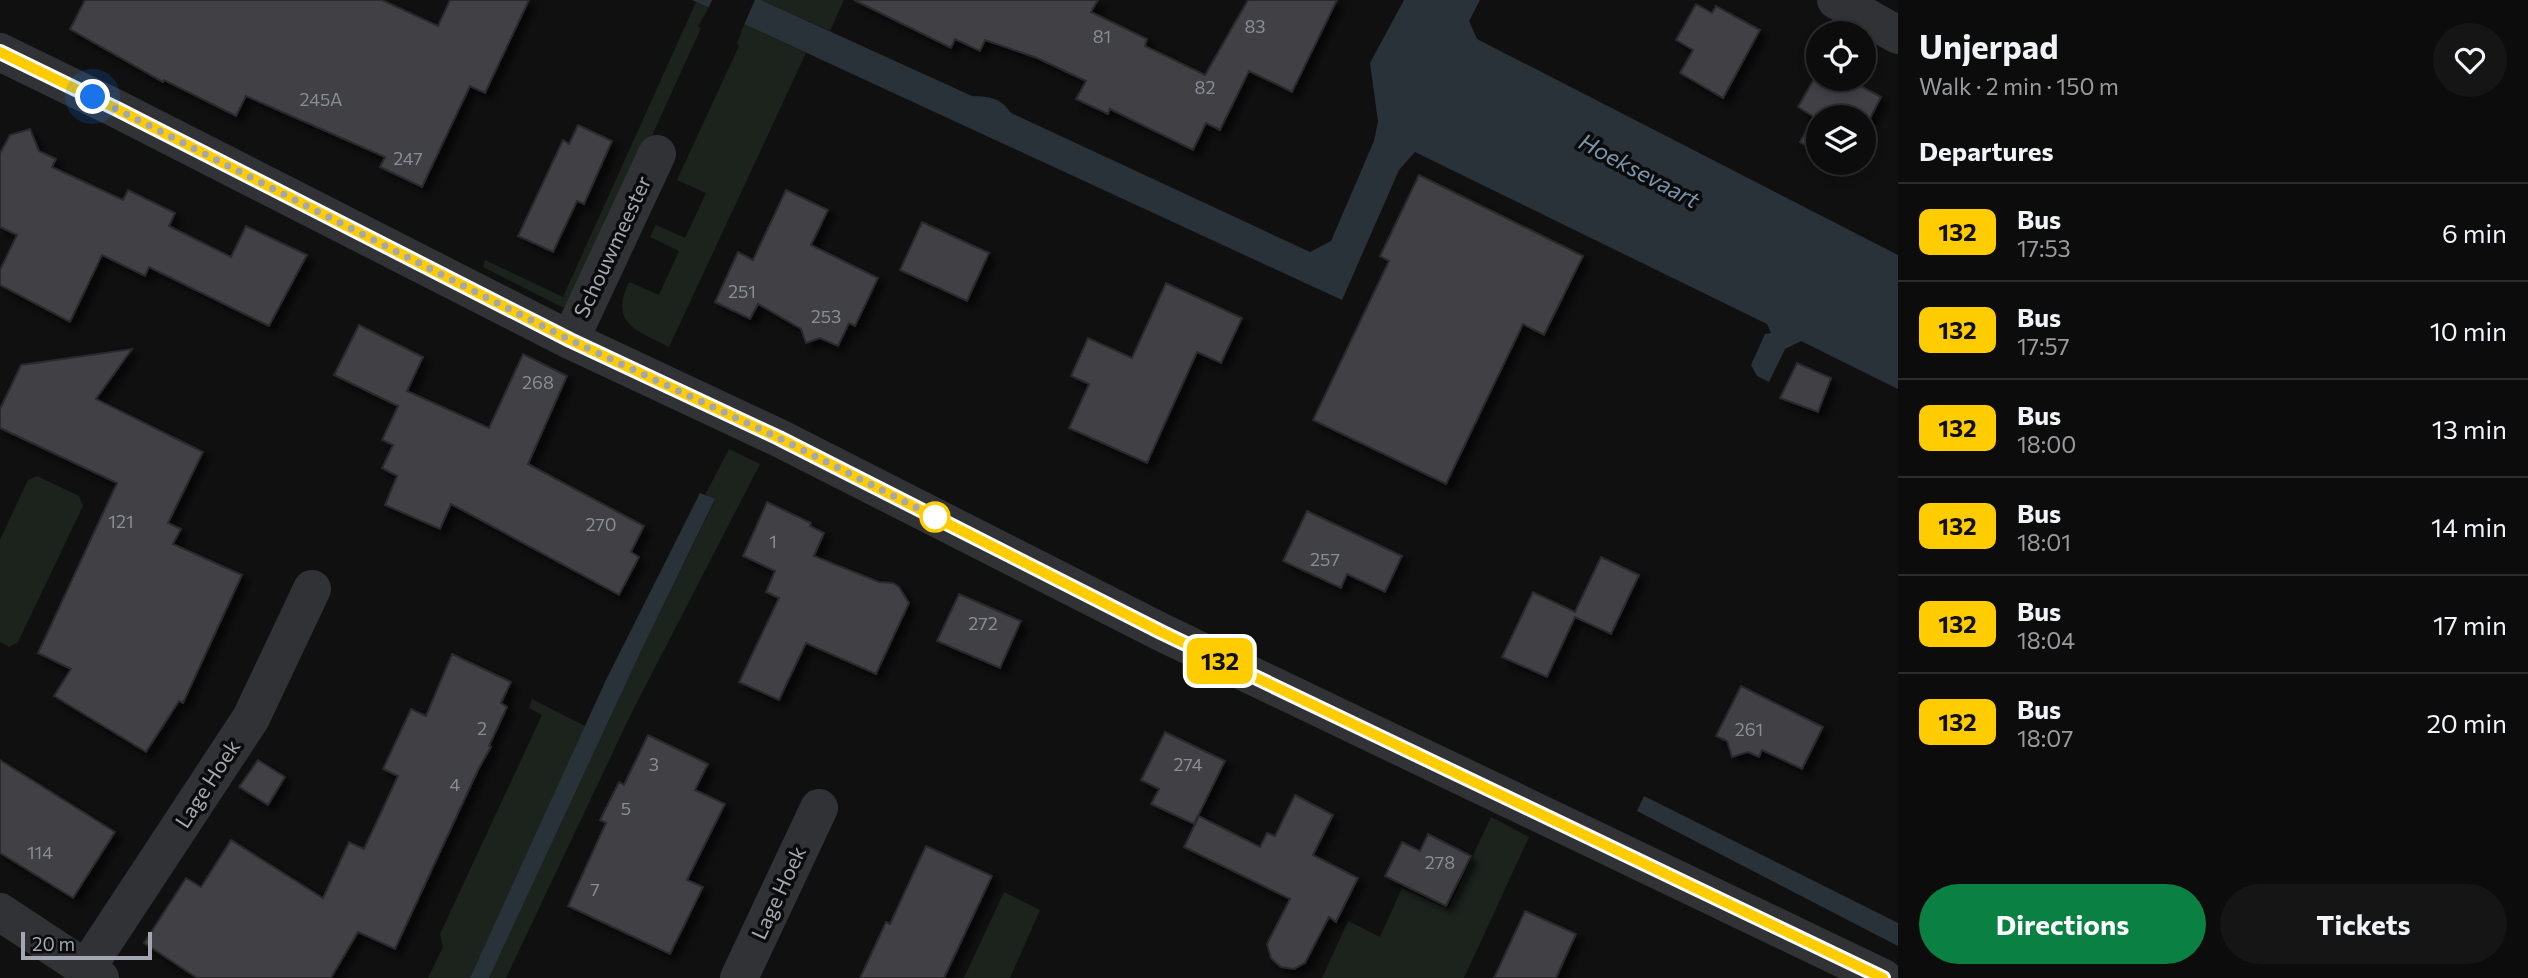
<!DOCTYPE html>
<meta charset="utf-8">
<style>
:root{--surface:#0c0c0d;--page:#151516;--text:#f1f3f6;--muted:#9a9b9d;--line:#2c2c2e;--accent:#0b8043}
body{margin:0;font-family:Commissioner,sans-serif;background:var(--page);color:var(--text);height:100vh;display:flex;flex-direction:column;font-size:26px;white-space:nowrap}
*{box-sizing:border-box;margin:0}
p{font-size:23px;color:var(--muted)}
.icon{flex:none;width:38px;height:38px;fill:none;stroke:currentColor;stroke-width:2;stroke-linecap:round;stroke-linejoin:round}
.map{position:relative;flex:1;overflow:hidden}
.panel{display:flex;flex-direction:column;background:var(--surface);width:630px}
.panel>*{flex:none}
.badge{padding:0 14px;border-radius:10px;font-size:24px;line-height:46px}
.fabs{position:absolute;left:1806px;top:21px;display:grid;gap:14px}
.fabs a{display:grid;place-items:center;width:70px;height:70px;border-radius:50%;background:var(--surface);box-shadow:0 4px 10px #0003,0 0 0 2px var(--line);font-size:35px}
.scale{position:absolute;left:21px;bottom:18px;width:131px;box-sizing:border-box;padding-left:7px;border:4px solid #a2a7b1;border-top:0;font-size:19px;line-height:24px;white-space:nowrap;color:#a2a7b1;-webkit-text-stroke:5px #0b0b0c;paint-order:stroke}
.you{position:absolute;width:35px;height:35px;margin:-18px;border:5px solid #fff;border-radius:50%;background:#1a73e8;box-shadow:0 0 0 10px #1a73e833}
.map>.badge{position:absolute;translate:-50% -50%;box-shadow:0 0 0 4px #fff}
h2{padding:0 21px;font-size:26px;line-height:63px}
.round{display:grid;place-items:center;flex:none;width:74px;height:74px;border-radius:37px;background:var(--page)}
.summary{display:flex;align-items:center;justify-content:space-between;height:119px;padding:0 21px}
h1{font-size:33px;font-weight:700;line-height:52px}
.cta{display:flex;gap:14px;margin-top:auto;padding:14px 21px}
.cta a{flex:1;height:80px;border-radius:42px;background:var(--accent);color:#fff;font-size:28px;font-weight:700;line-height:80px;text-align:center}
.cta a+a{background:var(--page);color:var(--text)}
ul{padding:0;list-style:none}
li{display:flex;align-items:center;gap:21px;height:98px;padding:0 21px;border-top:2px solid var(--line)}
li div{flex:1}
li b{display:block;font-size:26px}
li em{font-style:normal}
li .badge{min-width:77px;font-weight:700;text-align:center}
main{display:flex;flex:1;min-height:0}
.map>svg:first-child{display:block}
.green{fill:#1c231d}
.water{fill:#2a3239}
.pier{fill:#101011}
.building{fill:#3f4044;stroke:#2a2a2d;stroke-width:2;filter:url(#shadow)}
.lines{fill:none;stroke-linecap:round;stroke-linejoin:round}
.minor{stroke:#313236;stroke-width:38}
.tertiary{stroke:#313236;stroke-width:38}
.line-casing{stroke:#fff;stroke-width:16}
.line{stroke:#fc0;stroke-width:10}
.walk{stroke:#a2a7b1;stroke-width:7;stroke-dasharray:0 12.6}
.stop-dot{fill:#fff;stroke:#fc0;stroke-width:3.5}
.labels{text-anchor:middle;stroke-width:7;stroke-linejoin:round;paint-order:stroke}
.number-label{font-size:18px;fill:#898d96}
.street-label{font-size:21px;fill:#a2a7b1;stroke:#0b0b0c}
.water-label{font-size:23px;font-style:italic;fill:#7a94ab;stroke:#0b0b0c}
</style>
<main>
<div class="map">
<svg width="1898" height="978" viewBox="0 0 1898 978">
<defs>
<filter id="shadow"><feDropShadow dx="6" dy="6" stdDeviation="3.5" flood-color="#0009"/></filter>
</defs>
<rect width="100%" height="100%" fill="#101011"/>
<!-- green -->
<path class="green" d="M761 0H844L830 31Z
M696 2 709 8 698 26 701 28 577 300 567 307H562L483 267 485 260 563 297Z
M744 24 806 53 669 347C637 330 609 325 629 282L659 295 679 251 650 237 656 225 685 238 706 193 677 180 739 46 737 44Z
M729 449 760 464 630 716 506 978H489L642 649 715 500 705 495Z
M37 476 79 496 83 506 18 642 9 647 0 642V540L28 480Z
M532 699 585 726 535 838 470 978H428L443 947 440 934 542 715 529 708Z
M1491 817 1529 837 1464 978H1322L1348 921 1380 937 1402 888 1448 909Z
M1004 892 1040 910 1010 978H964Z"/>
<!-- water -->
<path class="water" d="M692 0H761L972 96C990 97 1000 97 1011 113L1310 252 1331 241 1374 141 1378 121 1370 63 1404 0H1480L1469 21 1477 39 1898 255V389L1801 341 1785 349 1769 382 1757 376 1751 365 1765 334 1771 333 1767 324 1415 152 1399 170 1342 300Z
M700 493 715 499 642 649 489 978H470L605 682Z
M1644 796 1898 923V946L1637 811Z"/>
<!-- pier -->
<path class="pier" d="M712 0H755L743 27 707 11Z"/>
<!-- building -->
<path class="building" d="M85 0H382L438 26 450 0H529L485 93 470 86 422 187 380 167 385 157 246 96 236 116 164 80 163 82 70 29Z
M854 0H1098L1091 12 1147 39 1145 46 1205 75 1248 0H1337L1292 92 1249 71 1220 130 1206 123 1193 150 1110 109 1108 114 1076 99 1086 81 1037 58 985 40 980 51 955 39 951 48Z
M1696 4 1712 13 1716 6 1760 30 1723 98 1680 73 1693 50 1676 40Z
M1814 79H1848L1881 97 1864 130V117H1818V152L1800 142 1814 117 1798 107Z
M578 125 612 141 584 204 577 201 553 252 518 236 563 140 569 144Z
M30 129 39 151 56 159 52 167 123 200 128 190 175 213 169 226 231 257 246 226 307 255 269 326 149 267 145 276 102 255 70 322 0 285V270L17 235 0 227V153L10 135Z
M1419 175 1583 256 1544 335 1523 324 1446 484 1313 420 1389 261 1380 256Z
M786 190 828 210 811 245 878 278 855 326 849 323 838 346 820 338 806 343 801 329 758 304 750 319 715 302 738 252 753 260Z
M922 222 989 253 967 301 900 270Z
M1166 283 1242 318 1221 363 1197 352 1147 463 1069 428 1089 384 1071 376 1088 338 1132 358Z
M359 325 423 357 407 391 489 428 523 354 567 376 528 464 644 526 631 552 639 557 619 595 451 504 440 529 385 505 397 476 382 468 393 445 382 440 398 406 334 375Z
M132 349 96 399 203 452 168 523 181 529 173 544 242 575 183 703 179 701 146 752 54 696 71 669 38 653 117 483 0 428V409L21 365Z
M1797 363 1831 378 1818 412 1780 398Z
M767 502 811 523 810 526 824 533 814 556 879 582 893 583 899 587 909 603 876 674 806 643 779 700 739 682 779 598 766 592 775 571 743 556Z
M1307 511 1402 556 1385 592 1347 574 1341 588 1283 561Z
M1601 557 1639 575 1611 634 1575 617 1547 677 1502 657 1533 592 1575 612Z
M959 594 1021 621 1000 668 937 641Z
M452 654 511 682 501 703 507 707 489 746 491 747 479 768 395 949 358 932 331 978H197L144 943 186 878 201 887 231 840 323 898 349 842 364 849 398 776 383 769 411 709 426 716Z
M1741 686 1823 727 1802 769 1762 750 1759 757 1748 752 1732 757 1727 741 1716 736Z
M1165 732 1225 761 1194 824 1151 804 1159 789 1141 780Z
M648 735 708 764 695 790 725 804 687 880 703 887 670 954 568 906 606 823 600 820 619 782 624 785Z
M0 760 115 832 73 898 0 853Z
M258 760 285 777 268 805 239 787Z
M1295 795 1333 815 1313 855 1358 878 1336 922 1329 917 1305 963 1294 969 1281 967 1275 962 1271 958 1267 944 1290 899 1184 847 1199 816 1260 847 1267 833 1275 836Z
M1428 834 1471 856 1446 906 1385 876 1402 842 1420 851Z
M926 846 992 876 944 978H860L886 922 890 924Z
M1525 911 1576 934 1556 978H1494Z"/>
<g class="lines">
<!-- minor -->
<path class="minor" d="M1836 0 1898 35
M570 340 657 154
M0 912 100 978
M86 969 251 718 312 589
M739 978 819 808"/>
<!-- tertiary -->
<path class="tertiary" d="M0 52 117 109 570 340 779 438 1163 633 1883 978"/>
</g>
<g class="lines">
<defs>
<path id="line" d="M0 52 117 109 570 340 779 438 1163 633 1883 978"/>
</defs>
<!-- line casing -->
<use href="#line" class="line-casing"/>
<!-- line -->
<use href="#line" class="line"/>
<!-- walk -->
<path class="walk" d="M93 97 570 340 779 438 947 523 935 517"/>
</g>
<!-- markers -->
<circle class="stop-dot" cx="935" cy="517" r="14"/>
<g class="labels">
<!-- number labels -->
<g class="number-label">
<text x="1255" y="33">83</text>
<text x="1102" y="43">81</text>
<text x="1205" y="94">82</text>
<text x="321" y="106">245A</text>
<text x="408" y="165">247</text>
<text x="742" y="298">251</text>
<text x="826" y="323">253</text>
<text x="538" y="389">268</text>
<text x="121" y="528">121</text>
<text x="601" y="531">270</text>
<text x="773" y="548">1</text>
<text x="1325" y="566">257</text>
<text x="983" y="630">272</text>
<text x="482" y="735">2</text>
<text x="1749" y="736">261</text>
<text x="654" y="771">3</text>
<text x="1188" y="771">274</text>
<text x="455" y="791">4</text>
<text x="626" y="815">5</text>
<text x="40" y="859">114</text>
<text x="1440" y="869">278</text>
<text x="595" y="896">7</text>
</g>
<!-- street labels -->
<g class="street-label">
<text transform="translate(613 247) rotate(-65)" y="7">Schouwmeester</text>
<text transform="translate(208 784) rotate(-57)" y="7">Lage Hoek</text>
<text transform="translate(779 893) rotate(-65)" y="7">Lage Hoek</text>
</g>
<!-- water labels -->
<g class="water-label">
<text transform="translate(1639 171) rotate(28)" y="8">Hoeksevaart</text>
</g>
</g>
</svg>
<div class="fabs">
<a><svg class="icon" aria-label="locate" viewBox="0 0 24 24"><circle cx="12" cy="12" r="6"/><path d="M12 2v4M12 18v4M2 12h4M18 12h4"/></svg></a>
<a><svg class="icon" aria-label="layers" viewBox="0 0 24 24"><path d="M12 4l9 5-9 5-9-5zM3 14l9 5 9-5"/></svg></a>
</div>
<div class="scale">20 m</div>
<div class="you" style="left:93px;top:97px"></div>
<b class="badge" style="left:1220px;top:661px;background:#fc0;color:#111">132</b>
</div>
<section class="panel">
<div class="summary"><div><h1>Unjerpad</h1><p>Walk · 2 min · 150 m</p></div><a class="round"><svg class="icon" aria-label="heart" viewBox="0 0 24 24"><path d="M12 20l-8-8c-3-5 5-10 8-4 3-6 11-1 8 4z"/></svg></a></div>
<h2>Departures</h2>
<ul>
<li><span class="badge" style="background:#fc0;color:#111">132</span><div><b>Bus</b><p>17:53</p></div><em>6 min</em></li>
<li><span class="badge" style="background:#fc0;color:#111">132</span><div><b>Bus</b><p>17:57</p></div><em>10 min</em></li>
<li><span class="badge" style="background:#fc0;color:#111">132</span><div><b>Bus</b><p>18:00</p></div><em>13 min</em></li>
<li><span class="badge" style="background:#fc0;color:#111">132</span><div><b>Bus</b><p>18:01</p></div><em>14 min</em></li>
<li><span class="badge" style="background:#fc0;color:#111">132</span><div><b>Bus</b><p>18:04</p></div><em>17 min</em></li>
<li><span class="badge" style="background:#fc0;color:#111">132</span><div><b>Bus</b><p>18:07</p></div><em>20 min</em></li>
</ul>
<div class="cta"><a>Directions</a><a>Tickets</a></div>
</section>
</main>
